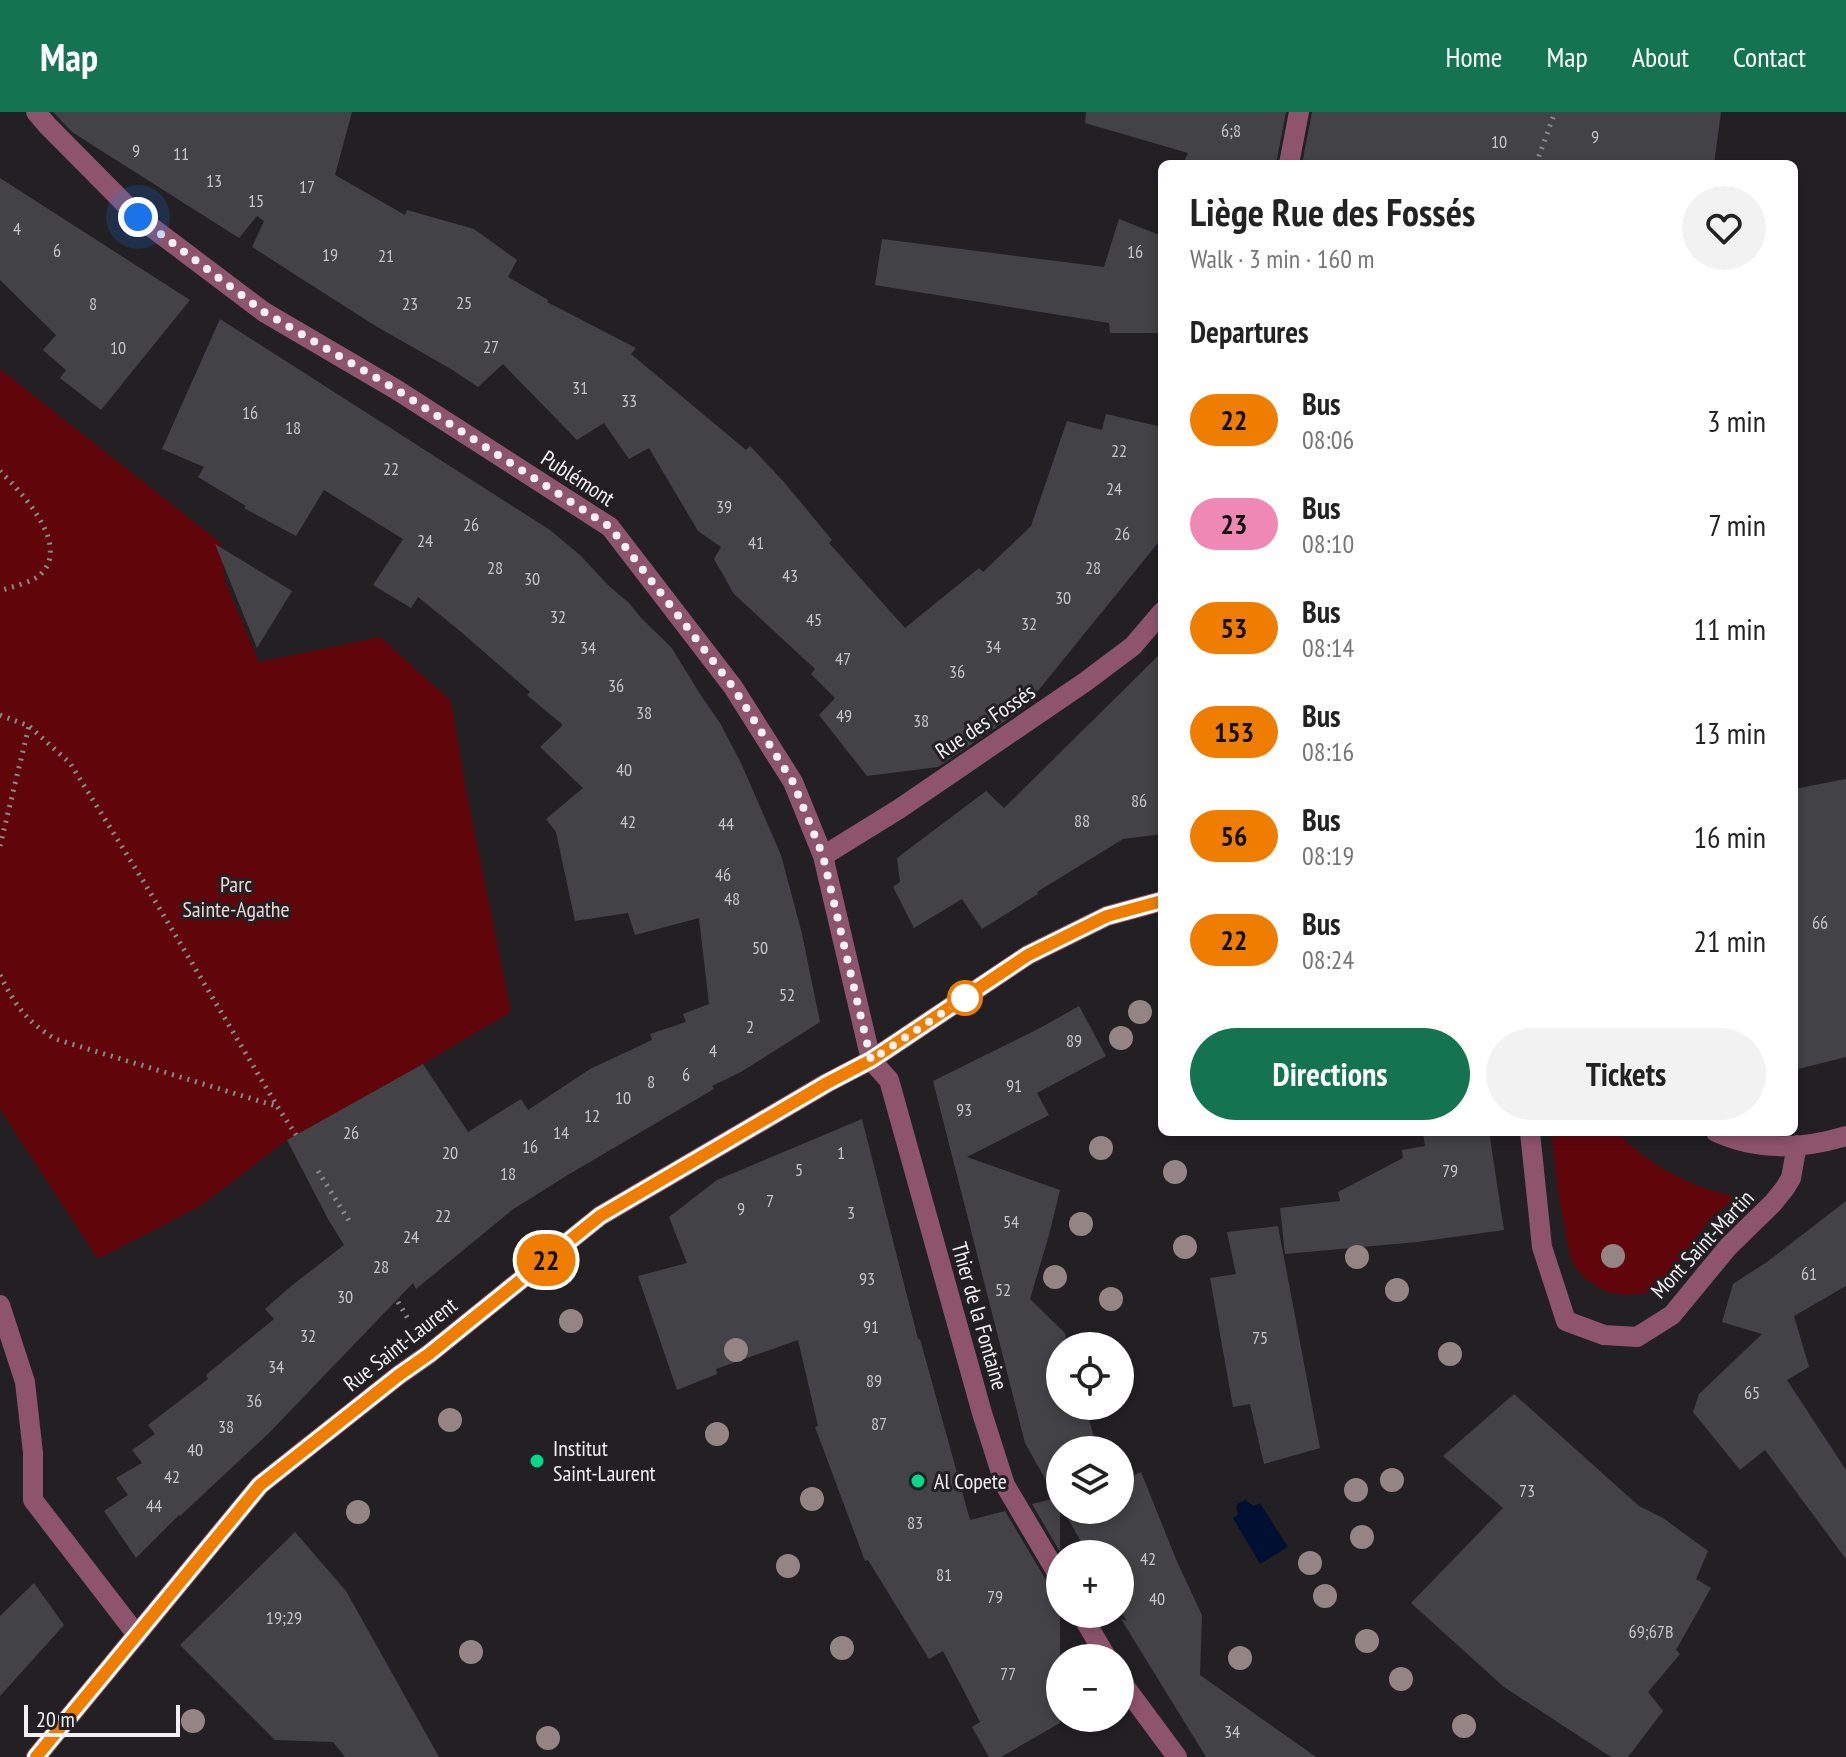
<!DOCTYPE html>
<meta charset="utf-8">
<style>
:root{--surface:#fff;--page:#f2f2f2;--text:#222;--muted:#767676;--accent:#147451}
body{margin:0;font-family:"PT Sans Narrow",sans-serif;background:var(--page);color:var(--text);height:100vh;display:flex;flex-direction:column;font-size:30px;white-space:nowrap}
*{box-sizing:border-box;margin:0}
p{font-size:26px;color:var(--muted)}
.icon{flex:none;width:44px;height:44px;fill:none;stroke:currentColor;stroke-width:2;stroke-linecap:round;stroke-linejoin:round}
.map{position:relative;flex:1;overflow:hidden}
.details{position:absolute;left:1158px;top:48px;width:640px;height:976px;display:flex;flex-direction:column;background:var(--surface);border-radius:12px;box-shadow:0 4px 12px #0003}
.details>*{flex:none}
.badge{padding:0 16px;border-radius:26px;font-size:28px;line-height:52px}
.controls{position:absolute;left:1046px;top:1220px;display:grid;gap:16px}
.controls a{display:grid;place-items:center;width:88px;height:88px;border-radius:50%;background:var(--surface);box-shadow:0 4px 12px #0003;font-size:40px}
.scale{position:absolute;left:24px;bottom:20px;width:156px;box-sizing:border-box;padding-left:8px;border:4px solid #f1f0f2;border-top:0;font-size:22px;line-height:28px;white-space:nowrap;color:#f1f0f2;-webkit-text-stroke:6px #222023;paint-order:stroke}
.you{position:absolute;width:40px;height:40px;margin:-20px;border:6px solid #fff;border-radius:50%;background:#1a73e8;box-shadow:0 0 0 12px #1a73e833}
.map>.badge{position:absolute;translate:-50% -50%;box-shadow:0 0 0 4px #fff}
h2{padding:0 32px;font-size:30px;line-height:72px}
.round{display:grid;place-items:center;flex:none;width:84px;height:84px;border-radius:42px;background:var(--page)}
.headline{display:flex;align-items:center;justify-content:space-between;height:136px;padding:0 32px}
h1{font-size:38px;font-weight:700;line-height:60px}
.action{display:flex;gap:16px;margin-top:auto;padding:16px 32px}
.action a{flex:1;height:92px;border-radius:48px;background:var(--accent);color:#fff;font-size:32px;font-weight:700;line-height:92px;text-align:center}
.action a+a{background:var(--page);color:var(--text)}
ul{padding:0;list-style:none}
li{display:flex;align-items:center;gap:24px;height:104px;padding:0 32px}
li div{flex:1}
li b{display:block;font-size:30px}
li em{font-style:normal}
li .badge{min-width:88px;font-weight:700;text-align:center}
header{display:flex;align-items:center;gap:48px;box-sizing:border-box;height:112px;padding:0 40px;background:var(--accent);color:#fff}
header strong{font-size:38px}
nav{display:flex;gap:44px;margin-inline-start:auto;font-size:28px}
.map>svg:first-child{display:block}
.green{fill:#60060b}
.water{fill:#001033}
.building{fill:#434347}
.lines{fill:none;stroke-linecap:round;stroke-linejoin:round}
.path{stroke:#8b898c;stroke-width:5;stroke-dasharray:2 6;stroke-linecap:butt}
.service{stroke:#8f546d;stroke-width:20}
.minor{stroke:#8f546d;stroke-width:20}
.tree{fill:#948483}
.line-casing{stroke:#fff;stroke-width:18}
.line{stroke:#ef7d00;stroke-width:12}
.walk{stroke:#f1f0f2;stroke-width:8;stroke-dasharray:0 14.4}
.stop-dot{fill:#fff;stroke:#ef7d00;stroke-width:4}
.poi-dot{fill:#03d98b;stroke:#222023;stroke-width:3}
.labels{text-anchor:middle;stroke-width:6;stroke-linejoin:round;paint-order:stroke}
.number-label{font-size:18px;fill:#c6c5c7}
.street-label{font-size:22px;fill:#f1f0f2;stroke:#222023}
.park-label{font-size:22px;fill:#f1d5d2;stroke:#222023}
.poi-label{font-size:22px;fill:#f1f0f2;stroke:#222023;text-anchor:start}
</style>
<header>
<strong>Map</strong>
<nav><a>Home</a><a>Map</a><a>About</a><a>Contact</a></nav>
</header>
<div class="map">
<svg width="1846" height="1645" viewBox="0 0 1846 1645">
<rect width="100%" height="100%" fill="#222023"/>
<!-- green -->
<path class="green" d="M0 257 221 431 225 469 259 550 380 525 451 589 466 678 511 900 423 952 287 1028 202 1093 98 1147 0 997Z
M1551 1020H1617C1649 1053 1686 1073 1732 1084L1733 1087 1712 1105 1696 1125 1674 1168 1666 1173 1646 1181 1626 1183 1604 1179 1583 1165 1571 1148 1559 1087Z"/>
<!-- water -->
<path class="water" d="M1245 1388 1254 1394 1260 1391 1288 1435 1260 1452 1233 1406 1238 1403 1236 1396 1237 1392Z"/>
<!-- building -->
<path class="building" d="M53 0H352L335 63 405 103 407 98 474 117 517 148 508 165 548 188 547 190 636 236 631 242 746 338 750 334 783 369 832 428 829 431 905 516 979 456 983 460 1031 414 1067 309 1102 318 1106 302 1162 315V426L1024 596 938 655 867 664 819 603 835 586 811 562 815 557 734 482 714 447 721 435 698 419 649 336 629 347 604 311 577 328 503 252 478 275 451 257 374 213 252 135 264 109 257 104 239 126 72 20Z
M1086 0H1286L1276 52H1183L1188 41 1085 11Z
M1312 0H1721L1714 52H1302Z
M0 66 190 188 101 298 60 266 66 258 43 238 56 223 0 168Z
M1119 107 1162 124V221H1110L1109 211 875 173 882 127 1104 155Z
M220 207 550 418 581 444 609 474 629 491 642 507 671 535 700 582 720 611 741 651 781 743 802 822 820 910 741 960 712 974 714 977 566 1064 512 1098 416 1177 413 1171 269 1321 180 1404 179 1403 136 1446 104 1399 128 1383 116 1366 142 1351 132 1338 155 1322 148 1313 208 1267 206 1263 274 1207 265 1197 290 1175 344 1133 328 1107 287 1028 423 952 468 1020 521 987 528 998 590 957 652 928 650 922 686 910 683 902 709 892 699 806 635 823 628 801 575 809 556 720 546 707 583 676 540 635 563 613 527 583 530 580 460 519 418 485 411 496 373 473 403 427 324 378 296 424 244 396 246 394 198 365 204 355 162 337Z
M215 432 292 479 257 536Z
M1162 540V722L1123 727 1037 780 1038 782 982 817 962 787 914 816 893 775 900 770 897 746 986 679 1004 696Z
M1846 667V945L1794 958V677Z
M1079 894 1106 944 1037 981 1049 1003 967 1045 1060 1078 1049 1123 1030 1187 1065 1221 1067 1234H1060V1294H1085L1098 1338H1060V1440L1032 1392 1056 1386 1025 1331 933 969 1042 915Z
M862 1007 918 1227H920L970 1408 1005 1399 1049 1473 1054 1478 1060 1479V1611L1001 1645H989L972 1615 980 1610 943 1539 929 1547 868 1448 865 1449 815 1315 818 1314 798 1228 716 1257 717 1262 677 1278 638 1164 687 1151 669 1105 717 1068Z
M1423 1020H1489L1504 1118 1417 1130 1285 1142 1280 1096 1340 1089 1338 1080 1403 1046 1402 1038 1425 1034Z
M1846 1089V1174L1794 1204 1809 1255 1787 1268 1846 1358V1447L1765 1338 1740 1358 1693 1300 1699 1282 1762 1222 1722 1210 1733 1172 1767 1150Z
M1278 1114 1320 1336 1264 1352 1250 1292 1233 1295 1210 1166 1236 1162 1227 1120Z
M1514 1282 1639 1394 1663 1406 1708 1439 1696 1467 1711 1476 1676 1538 1680 1542 1648 1580 1663 1599 1628 1645H1611L1504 1575 1411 1491 1503 1396 1443 1344Z
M1141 1360 1178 1452 1202 1503 1200 1563 1316 1645H1206L1121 1507 1127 1509 1120 1498V1442H1088L1063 1398H1120V1370Z
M295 1420 346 1479 439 1645H345L333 1630 275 1628 180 1533Z
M34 1471 64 1513 0 1584V1504Z"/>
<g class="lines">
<!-- path -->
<path class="path" d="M1536 52 1555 0
M0 359C21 380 71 432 41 462 34 470 10 475 0 479
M0 603 29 614 70 651 142 767 277 994 296 1023
M0 734 29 614
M0 863C15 893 26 909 55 927L276 994
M318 1059 351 1112
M398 1190 410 1210"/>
<!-- service -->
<path class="service" d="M0 1193 25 1270 33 1341V1388L137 1523"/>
<!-- minor -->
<path class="minor" d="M36 0 47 13 138 105 264 200 397 278 610 415 733 575 793 670 823 744 871 948
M1289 52 1299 0
M823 744 899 697 1085 570 1133 534 1162 500
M871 948 889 968 982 1301 1005 1373 1060 1466
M1530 1020 1542 1135 1566 1209 1604 1223 1637 1225 1672 1203 1728 1135 1773 1091 1785 1076 1791 1066 1797 1033
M1716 1020C1757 1039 1803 1037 1846 1024
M1081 1502 1107 1546
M1120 1568 1177 1645
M36 1645 260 1373 399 1263 429 1242 600 1104 827 971 871 948 1028 843 1107 804 1162 789"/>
</g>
<!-- trees -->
<g class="tree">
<circle cx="1140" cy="900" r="12"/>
<circle cx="1121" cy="926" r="12"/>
<circle cx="1101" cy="1036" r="12"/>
<circle cx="1175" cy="1060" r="12"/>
<circle cx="1081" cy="1112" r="12"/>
<circle cx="1185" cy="1135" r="12"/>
<circle cx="1613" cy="1144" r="12"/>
<circle cx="1357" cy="1145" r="12"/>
<circle cx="1055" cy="1165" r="12"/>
<circle cx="1397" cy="1178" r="12"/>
<circle cx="1111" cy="1187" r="12"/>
<circle cx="571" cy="1209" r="12"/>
<circle cx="736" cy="1238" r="12"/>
<circle cx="1450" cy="1242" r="12"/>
<circle cx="450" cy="1308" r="12"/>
<circle cx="717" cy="1322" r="12"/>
<circle cx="1392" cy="1368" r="12"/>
<circle cx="1356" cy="1378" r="12"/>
<circle cx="812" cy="1387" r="12"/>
<circle cx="358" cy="1400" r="12"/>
<circle cx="1362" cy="1425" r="12"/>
<circle cx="1310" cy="1451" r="12"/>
<circle cx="788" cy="1454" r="12"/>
<circle cx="1325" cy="1484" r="12"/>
<circle cx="1367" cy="1529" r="12"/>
<circle cx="842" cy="1536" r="12"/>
<circle cx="471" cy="1540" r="12"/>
<circle cx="1240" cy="1546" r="12"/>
<circle cx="1401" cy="1567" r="12"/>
<circle cx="193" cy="1609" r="12"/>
<circle cx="1464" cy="1614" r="12"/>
<circle cx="548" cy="1626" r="12"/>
</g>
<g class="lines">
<defs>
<path id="line" d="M36 1645 260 1373 399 1263 429 1242 600 1104 827 971 871 948 1028 843 1107 804 1162 789"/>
</defs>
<!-- line casing -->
<use href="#line" class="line-casing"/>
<!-- line -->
<use href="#line" class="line"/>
<!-- walk -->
<path class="walk" d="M138 105 264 200 397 278 610 415 733 575 793 670 823 744 871 948 965 886"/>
</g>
<!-- markers -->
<circle class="stop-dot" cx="965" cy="886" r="16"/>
<g class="poi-dot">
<circle cx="537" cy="1349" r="8"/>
<circle cx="918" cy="1369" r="8"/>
</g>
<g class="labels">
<!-- number labels -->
<g class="number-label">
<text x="1231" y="25">6;8</text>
<text x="1595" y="31">9</text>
<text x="1499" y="36">10</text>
<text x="136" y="45">9</text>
<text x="181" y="48">11</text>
<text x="214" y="75">13</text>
<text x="307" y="81">17</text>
<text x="256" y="95">15</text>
<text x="17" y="123">4</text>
<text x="57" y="145">6</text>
<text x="1135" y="146">16</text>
<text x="330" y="149">19</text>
<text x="386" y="150">21</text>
<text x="464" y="197">25</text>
<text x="93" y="198">8</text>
<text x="410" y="198">23</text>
<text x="491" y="241">27</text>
<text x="118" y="242">10</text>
<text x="580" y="282">31</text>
<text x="629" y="295">33</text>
<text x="250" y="307">16</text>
<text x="293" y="322">18</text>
<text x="1119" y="345">22</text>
<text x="391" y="363">22</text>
<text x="1114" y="383">24</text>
<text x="724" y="401">39</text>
<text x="471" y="419">26</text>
<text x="1122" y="428">26</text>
<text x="425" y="435">24</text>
<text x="756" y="437">41</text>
<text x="495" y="462">28</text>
<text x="1093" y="462">28</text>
<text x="790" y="470">43</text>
<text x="532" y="473">30</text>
<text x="1063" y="492">30</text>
<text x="558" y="511">32</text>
<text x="814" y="514">45</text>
<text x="1029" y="518">32</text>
<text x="993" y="541">34</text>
<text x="588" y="542">34</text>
<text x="843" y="553">47</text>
<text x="957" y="566">36</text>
<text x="616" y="580">36</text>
<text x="644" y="607">38</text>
<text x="844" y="610">49</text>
<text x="921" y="615">38</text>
<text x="624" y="664">40</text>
<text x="1139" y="695">86</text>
<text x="1082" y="715">88</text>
<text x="628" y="716">42</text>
<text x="726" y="718">44</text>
<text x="723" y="769">46</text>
<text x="732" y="793">48</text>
<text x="1820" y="817">66</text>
<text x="760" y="842">50</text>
<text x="787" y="889">52</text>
<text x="750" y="921">2</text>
<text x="1074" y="935">89</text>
<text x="713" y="945">4</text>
<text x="686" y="969">6</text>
<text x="651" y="976">8</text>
<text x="1014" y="980">91</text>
<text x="623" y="992">10</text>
<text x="964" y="1004">93</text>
<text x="592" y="1010">12</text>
<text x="351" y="1027">26</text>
<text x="561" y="1027">14</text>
<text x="530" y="1041">16</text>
<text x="450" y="1047">20</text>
<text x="841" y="1047">1</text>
<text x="799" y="1064">5</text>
<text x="1450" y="1065">79</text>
<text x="508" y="1068">18</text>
<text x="770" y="1095">7</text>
<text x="741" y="1103">9</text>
<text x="851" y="1107">3</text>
<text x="443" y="1110">22</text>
<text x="1011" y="1116">54</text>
<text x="411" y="1131">24</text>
<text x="381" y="1161">28</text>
<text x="1809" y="1168">61</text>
<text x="867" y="1173">93</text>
<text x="1003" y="1184">52</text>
<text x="345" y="1191">30</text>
<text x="871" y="1221">91</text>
<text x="308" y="1230">32</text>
<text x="1260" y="1232">75</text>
<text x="276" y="1261">34</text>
<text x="874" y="1275">89</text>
<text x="1752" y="1287">65</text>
<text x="254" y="1295">36</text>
<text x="879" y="1318">87</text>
<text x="226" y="1321">38</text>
<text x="195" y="1344">40</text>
<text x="172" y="1371">42</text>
<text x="1527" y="1385">73</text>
<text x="154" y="1400">44</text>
<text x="915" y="1417">83</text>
<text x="1148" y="1453">42</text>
<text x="944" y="1469">81</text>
<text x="995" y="1491">79</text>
<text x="1157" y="1493">40</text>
<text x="284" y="1512">19;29</text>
<text x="1651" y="1526">69;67B</text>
<text x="1008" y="1568">77</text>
<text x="1232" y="1626">34</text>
</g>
<!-- street labels -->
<g class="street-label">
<text transform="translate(578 366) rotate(33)" y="8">Publémont</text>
<text transform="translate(985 609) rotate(-34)" y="8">Rue des Fossés</text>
<text transform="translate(1702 1132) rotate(-47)" y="8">Mont Saint-Martin</text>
<text transform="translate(980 1204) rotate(74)" y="8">Thier de la Fontaine</text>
<text transform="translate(400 1232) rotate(-38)" y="8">Rue Saint-Laurent</text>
</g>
<!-- park labels -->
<g class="park-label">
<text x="236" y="780">Parc<tspan x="236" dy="25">Sainte-Agathe</tspan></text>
</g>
<!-- poi labels -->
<g class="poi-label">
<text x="553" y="1344">Institut<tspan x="553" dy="25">Saint-Laurent</tspan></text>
<text x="934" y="1377">Al Copete</text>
</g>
</g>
</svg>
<div class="controls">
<a><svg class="icon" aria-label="locate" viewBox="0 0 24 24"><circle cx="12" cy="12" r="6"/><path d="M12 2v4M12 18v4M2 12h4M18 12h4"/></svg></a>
<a><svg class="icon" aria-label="layers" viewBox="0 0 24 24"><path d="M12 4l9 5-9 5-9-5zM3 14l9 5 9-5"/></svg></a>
<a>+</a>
<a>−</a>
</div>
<div class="scale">20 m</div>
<div class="you" style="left:138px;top:105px"></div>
<b class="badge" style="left:546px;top:1148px;background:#ef7d00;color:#111">22</b>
<section class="details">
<div class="headline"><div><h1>Liège Rue des Fossés</h1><p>Walk · 3 min · 160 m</p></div><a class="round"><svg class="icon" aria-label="heart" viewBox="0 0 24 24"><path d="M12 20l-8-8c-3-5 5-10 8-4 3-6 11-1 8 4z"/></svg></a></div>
<h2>Departures</h2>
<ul>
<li><span class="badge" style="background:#ef7d00;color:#111">22</span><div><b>Bus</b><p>08:06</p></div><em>3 min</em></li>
<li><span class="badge" style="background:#f088b6;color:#111">23</span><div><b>Bus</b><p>08:10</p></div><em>7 min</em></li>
<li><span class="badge" style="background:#ef7d00;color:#111">53</span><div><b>Bus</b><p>08:14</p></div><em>11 min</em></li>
<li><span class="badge" style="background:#ef7d00;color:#111">153</span><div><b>Bus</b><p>08:16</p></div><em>13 min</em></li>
<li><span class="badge" style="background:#ef7d00;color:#111">56</span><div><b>Bus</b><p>08:19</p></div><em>16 min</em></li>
<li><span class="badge" style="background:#ef7d00;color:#111">22</span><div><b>Bus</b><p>08:24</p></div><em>21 min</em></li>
</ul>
<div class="action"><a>Directions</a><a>Tickets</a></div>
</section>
</div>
